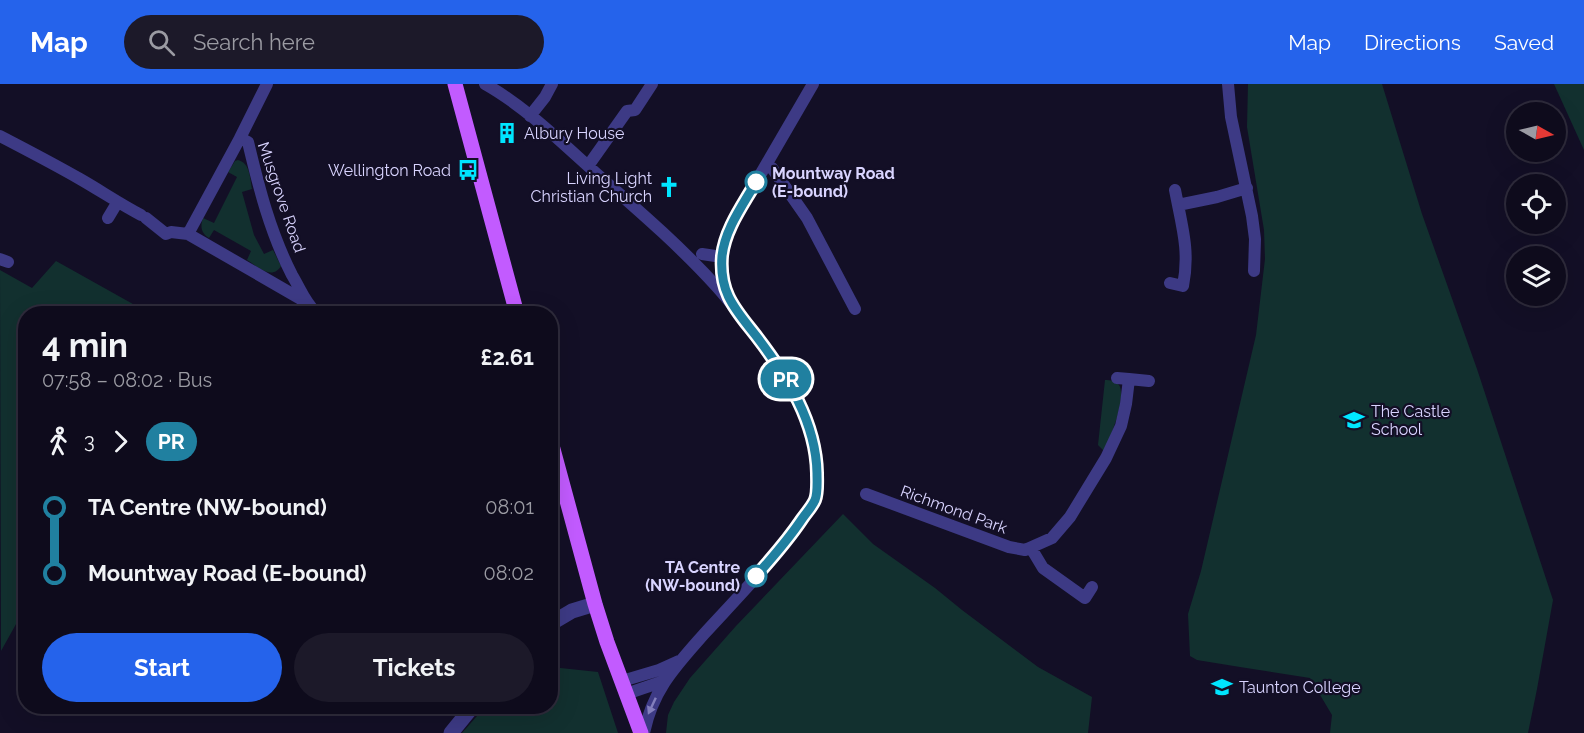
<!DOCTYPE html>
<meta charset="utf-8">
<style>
:root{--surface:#0e0b1c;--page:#1c1929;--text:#f1f3f6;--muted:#9b9ba3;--line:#2e2b3b;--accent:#2563eb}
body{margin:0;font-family:Raleway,sans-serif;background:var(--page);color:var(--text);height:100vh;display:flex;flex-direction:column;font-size:22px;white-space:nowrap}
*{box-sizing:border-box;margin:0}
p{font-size:20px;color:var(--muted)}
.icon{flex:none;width:33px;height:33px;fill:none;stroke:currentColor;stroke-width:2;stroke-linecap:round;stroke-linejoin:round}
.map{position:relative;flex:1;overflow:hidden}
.side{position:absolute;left:18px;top:222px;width:540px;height:408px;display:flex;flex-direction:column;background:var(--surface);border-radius:24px;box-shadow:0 6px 24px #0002,0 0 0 2px var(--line)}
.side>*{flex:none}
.badge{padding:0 12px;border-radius:20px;font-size:21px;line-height:39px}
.needle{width:39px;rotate:98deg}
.tools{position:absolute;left:1506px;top:18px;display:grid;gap:12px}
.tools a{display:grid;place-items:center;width:60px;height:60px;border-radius:50%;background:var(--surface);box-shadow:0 6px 24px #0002,0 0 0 2px var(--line);font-size:30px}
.map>.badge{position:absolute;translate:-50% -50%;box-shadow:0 0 0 3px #fff}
.legs{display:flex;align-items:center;gap:9px;height:66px;padding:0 24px;font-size:20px}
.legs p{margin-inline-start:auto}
.overview{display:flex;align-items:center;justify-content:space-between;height:102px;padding:0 24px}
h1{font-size:33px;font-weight:700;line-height:45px}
.primary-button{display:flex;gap:12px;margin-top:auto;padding:12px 24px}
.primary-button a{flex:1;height:69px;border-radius:36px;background:var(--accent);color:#fff;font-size:24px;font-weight:700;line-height:69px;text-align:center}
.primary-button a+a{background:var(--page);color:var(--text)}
ul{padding:0 24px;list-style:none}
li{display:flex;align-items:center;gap:21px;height:66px;font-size:22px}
li i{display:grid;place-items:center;width:9px;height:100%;margin:0 8px;background:currentColor}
li i::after{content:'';width:15px;height:15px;margin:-8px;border:4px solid;border-radius:50%;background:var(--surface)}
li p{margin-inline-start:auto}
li:first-child i{background:linear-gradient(#0000 50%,currentColor 0)}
li:last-child i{background:linear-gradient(currentColor 50%,#0000 0)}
header{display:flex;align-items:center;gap:36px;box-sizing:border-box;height:84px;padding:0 30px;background:var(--accent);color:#fff}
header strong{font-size:28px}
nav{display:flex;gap:33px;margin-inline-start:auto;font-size:21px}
.search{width:420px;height:54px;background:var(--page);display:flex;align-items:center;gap:15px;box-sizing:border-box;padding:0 21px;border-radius:33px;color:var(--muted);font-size:22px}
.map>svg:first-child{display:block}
.green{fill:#12302f}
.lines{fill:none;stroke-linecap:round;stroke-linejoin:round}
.minor{stroke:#3d3a85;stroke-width:12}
.tertiary{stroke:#3d3a85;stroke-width:15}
.primary{stroke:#c25bff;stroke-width:15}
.oneway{fill:#837fbc}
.line-1-casing{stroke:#fff;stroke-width:14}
.line-1{stroke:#2080a0;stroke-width:9}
.stop-1-dot{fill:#fff;stroke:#2080a0;stroke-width:3}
.labels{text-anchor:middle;stroke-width:4.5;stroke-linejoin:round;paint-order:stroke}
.poi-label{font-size:16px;fill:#d9d4ff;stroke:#130f26;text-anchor:start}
.stop-label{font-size:16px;font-weight:bold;fill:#d9d4ff;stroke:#130f26;text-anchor:start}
.street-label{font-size:16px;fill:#d9d4ff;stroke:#130f26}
</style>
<header>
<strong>Map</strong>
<div class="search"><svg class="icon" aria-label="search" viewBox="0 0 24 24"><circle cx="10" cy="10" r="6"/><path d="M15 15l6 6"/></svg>Search here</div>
<nav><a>Map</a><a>Directions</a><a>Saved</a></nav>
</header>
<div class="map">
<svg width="1584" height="649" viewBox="0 0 1584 649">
<rect width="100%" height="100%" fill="#130f26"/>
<!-- green -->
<path class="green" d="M1248 0H1382L1422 130 1477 285 1553 516 1537 605 1528 649H1330L1332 631 1310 594 1240 583 1197 576 1190 572 1188 530 1201 487 1256 251 1265 175 1264 146 1247 43Z
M1554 0H1584V66Z
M238 76C250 79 250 94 252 105L242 108 254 151 264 170 273 166 281 182C272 197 257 182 247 176L251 167 214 146 209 154C201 149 200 142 203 134L214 139 237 93 228 88 235 77Z
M56 177 149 229 26 230 25 524 1 567 0 186 32 204Z
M1105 296C1110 296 1116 297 1119 301 1127 313 1110 355 1104 367L1098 361Z
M843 430 873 460 935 504 962 526 1038 583 1092 613 1088 649H666L668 631 674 618 690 594 736 542Z
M551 583 598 588 618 649H462L485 623 550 622Z"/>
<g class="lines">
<!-- minor -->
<path class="minor" d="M485 0C526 23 563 60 598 91 638 126 681 163 717 203 735 223 751 245 767 267 792 302 816 342 817 386 817 396 818 409 814 418 809 425 803 433 798 440 771 480 736 515 704 550 676 582 653 605 644 649
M1228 0 1231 33 1252 132 1255 155 1254 187
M530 32 545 13 552 0
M0 52C27 66 54 80 80 95 101 107 120 120 141 131
M240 54 267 0
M588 82 627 27 635 26 652 0
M767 82 772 84 807 134 855 225
M1175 106 1178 121
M108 134 117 119
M146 134 166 150 171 148 188 150 240 54 248 58C259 104 270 148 292 191 301 206 304 217 317 230
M188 150 306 218
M702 170 722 173 726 153 731 141 813 0
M0 175 8 178
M1170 199 1183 202C1189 172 1184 150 1178 121L1217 113 1247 104
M1117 294 1129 295
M866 410 1009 463 1025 466 1052 454 1070 433 1106 374 1121 342 1126 320 1129 295 1149 297
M550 462 552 463
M1031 464 1043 484 1085 514 1092 503
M622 597 659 586 679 577
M626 610 664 597"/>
<!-- tertiary -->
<path class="tertiary" d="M550 540 572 527 595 520
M451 649 473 622"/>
<!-- primary -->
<path class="primary" d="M455 0 517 230
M550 354 595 520 607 558 641 649"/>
</g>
<!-- one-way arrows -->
<defs><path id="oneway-solid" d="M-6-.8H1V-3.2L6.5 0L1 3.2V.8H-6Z" transform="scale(1.5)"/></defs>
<use class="oneway" href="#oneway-solid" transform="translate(652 622) rotate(115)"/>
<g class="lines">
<defs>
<path id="line-1" d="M756 98C743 121 725 145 722 172 719 210 736 226 757 253 787 292 816 338 817 389 817 397 818 409 815 416 812 423 806 429 802 435 788 456 773 473 756 492"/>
</defs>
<!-- line-1 casing -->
<use href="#line-1" class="line-1-casing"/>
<!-- line-1 -->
<use href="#line-1" class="line-1"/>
</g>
<!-- icons -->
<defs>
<symbol id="building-bare" viewBox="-9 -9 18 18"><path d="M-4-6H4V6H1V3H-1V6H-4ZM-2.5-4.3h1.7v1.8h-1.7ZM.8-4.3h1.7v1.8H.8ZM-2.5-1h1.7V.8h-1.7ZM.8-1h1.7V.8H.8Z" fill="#00e5ff" stroke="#130f26" stroke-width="2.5" paint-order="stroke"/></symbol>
<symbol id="bus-bare" viewBox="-9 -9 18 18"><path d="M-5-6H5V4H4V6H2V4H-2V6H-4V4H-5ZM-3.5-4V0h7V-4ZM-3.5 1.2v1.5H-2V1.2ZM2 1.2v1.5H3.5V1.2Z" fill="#00e5ff" stroke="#130f26" stroke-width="2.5" paint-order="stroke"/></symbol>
<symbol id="church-bare" viewBox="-9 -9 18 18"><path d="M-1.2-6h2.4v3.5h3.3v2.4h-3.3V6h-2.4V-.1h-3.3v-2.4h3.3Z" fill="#00e5ff" stroke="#130f26" stroke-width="2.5" paint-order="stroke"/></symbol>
<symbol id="school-bare" viewBox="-9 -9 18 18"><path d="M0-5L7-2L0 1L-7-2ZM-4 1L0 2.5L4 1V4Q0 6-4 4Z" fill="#00e5ff" stroke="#130f26" stroke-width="2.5" paint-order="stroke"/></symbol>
<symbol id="university-bare" viewBox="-9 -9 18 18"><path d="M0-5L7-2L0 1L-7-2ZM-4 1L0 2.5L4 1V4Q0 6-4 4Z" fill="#00e5ff" stroke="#130f26" stroke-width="2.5" paint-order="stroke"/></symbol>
</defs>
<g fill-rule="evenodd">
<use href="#building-bare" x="492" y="34" width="30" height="30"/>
<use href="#bus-bare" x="453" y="71" width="30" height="30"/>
<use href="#church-bare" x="654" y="88" width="30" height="30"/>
<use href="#school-bare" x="1339" y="321" width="30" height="30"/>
<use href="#university-bare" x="1207" y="588" width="30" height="30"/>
</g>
<!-- markers -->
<g class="stop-1-dot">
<circle cx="756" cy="98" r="10"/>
<circle cx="756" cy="492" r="10"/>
</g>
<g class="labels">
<!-- poi labels -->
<g class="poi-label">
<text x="524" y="55">Albury House</text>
<text x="451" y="92" text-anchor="end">Wellington Road</text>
<text x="652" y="100" text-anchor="end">Living Light<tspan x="652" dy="18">Christian Church</tspan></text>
<text x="1371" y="333">The Castle<tspan x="1371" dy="18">School</tspan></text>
<text x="1239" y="609">Taunton College</text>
</g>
<!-- stop labels -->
<g class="stop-label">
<text x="772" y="95">Mountway Road<tspan x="772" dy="18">(E-bound)</tspan></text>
<text x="740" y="489" text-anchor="end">TA Centre<tspan x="740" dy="18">(NW-bound)</tspan></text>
</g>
<!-- street labels -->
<g class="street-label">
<text transform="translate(282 113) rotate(71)" y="6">Musgrove Road</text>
<text transform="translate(954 425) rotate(20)" y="6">Richmond Park</text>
</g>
</g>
</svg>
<div class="tools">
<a><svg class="needle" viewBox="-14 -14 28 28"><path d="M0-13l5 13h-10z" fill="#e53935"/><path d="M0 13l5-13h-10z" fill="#9b9ba3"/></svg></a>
<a><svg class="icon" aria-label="locate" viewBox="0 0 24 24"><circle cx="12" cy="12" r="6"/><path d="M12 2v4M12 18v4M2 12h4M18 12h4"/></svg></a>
<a><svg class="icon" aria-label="layers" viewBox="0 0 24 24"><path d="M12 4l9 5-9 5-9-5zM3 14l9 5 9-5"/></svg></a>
</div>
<b class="badge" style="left:786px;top:295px;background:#2080a0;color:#fff">PR</b>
<section class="side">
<div class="overview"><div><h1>4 min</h1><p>07:58 – 08:02 · Bus</p></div><b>£2.61</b></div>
<div class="legs"><svg class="icon" aria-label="walk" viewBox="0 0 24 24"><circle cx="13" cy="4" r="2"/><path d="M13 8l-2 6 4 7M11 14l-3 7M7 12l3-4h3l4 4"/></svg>3<svg class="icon" aria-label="forward" viewBox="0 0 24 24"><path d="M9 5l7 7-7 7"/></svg><b class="badge" style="background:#2080a0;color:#fff">PR</b></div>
<ul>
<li><i style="color:#2080a0"></i><b>TA Centre (NW-bound)</b><p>08:01</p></li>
<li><i style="color:#2080a0"></i><b>Mountway Road (E-bound)</b><p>08:02</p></li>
</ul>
<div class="primary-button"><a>Start</a><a>Tickets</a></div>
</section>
</div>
